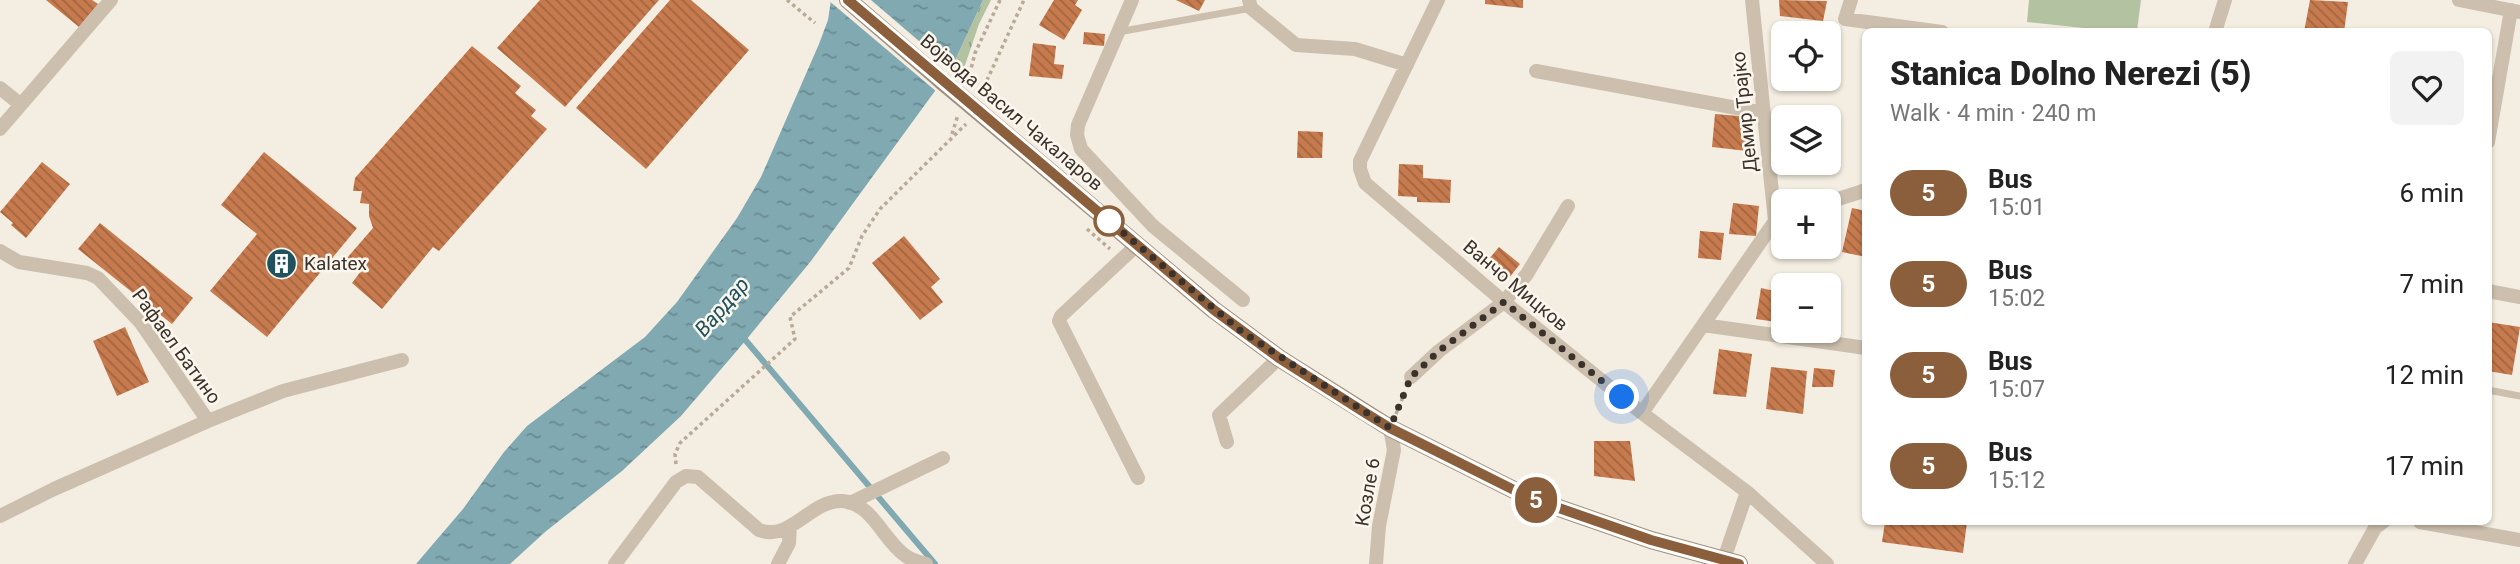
<!DOCTYPE html>
<meta charset="utf-8">
<style>
:root{--surface:#fff;--page:#f2f2f2;--text:#222;--muted:#767676}
body{margin:0;font-family:Roboto,sans-serif;background:var(--page);color:var(--text);height:100vh;display:flex;flex-direction:column;font-size:26px;white-space:nowrap}
*{box-sizing:border-box;margin:0}
p{font-size:23px;color:var(--muted)}
.icon{flex:none;width:38px;height:38px;fill:none;stroke:currentColor;stroke-width:2;stroke-linecap:round;stroke-linejoin:round}
.map{position:relative;flex:1;overflow:hidden}
.sheet{position:absolute;left:1862px;top:28px;width:630px;height:497px;display:flex;flex-direction:column;background:var(--surface);border-radius:10px;box-shadow:0 2px 5px #0004}
.sheet>*{flex:none}
.badge{padding:0 14px;border-radius:23px;font-size:24px;line-height:46px}
.tools{position:absolute;left:1771px;top:21px;display:grid;gap:14px}
.tools a{display:grid;place-items:center;width:70px;height:70px;border-radius:10px;background:var(--surface);box-shadow:0 2px 5px #0004;font-size:35px}
.you{position:absolute;width:35px;height:35px;margin:-18px;border:5px solid #fff;border-radius:50%;background:#1a73e8;box-shadow:0 0 0 10px #1a73e833}
.map>.badge{position:absolute;translate:-50% -50%;box-shadow:0 0 0 4px #fff}
.round{display:grid;place-items:center;flex:none;width:74px;height:74px;border-radius:10px;background:var(--page)}
.summary{display:flex;align-items:center;justify-content:space-between;height:119px;padding:0 28px}
h1{font-size:33px;font-weight:800;line-height:52px}
ul{padding:0;list-style:none}
li{display:flex;align-items:center;gap:21px;height:91px;padding:0 28px}
li div{flex:1}
li b{display:block;font-size:26px}
li em{font-style:normal}
li .badge{min-width:77px;font-weight:700;text-align:center}
.map>svg:first-child{display:block}
.grass{fill:url(#grass-tufts)}
.pitch{fill:#b3c3a1}
.water{fill:url(#water-ripples)}
.pier{fill:#f4ede1}
.lines{fill:none;stroke-linecap:round;stroke-linejoin:round}
.stream{stroke:#80a9b1;stroke-width:6}
.building{fill:url(#building-back-hatch)}
.path{stroke:#b8aa97;stroke-width:3.5;stroke-dasharray:3.5 3.5;stroke-linecap:butt}
.lane{stroke:#ccbfad;stroke-width:7}
.street{stroke:#ccbfad;stroke-width:14}
.secondary{stroke:#a08f7e;stroke-width:18}
.secondary-bridge{stroke:#a08f7e;stroke-width:18}
.line-casing{stroke:#fff;stroke-width:16}
.line{stroke:#8b5e3c;stroke-width:10}
.walk{stroke:#3b322b;stroke-width:7;stroke-dasharray:0 12.6}
.stop-dot{fill:#fff;stroke:#8b5e3c;stroke-width:3.5}
.labels{text-anchor:middle;stroke-width:5;stroke-linejoin:round;paint-order:stroke}
.street-label{font-size:19px;fill:#3b322b;stroke:#fbf7ee}
.poi-label{font-size:19px;fill:#3b322b;stroke:#fbf7ee;text-anchor:start}
.water-label{font-size:21px;font-style:italic;fill:#20515d;stroke:#fbf7ee}
</style>
<div class="map">
<svg width="2520" height="564" viewBox="0 0 2520 564">
<defs>
<pattern id="grass-tufts" width="24" height="20" patternUnits="userSpaceOnUse" patternTransform="scale(1.75)"><rect width="24" height="20" fill="#b3c3a1"/><path d="M3 7l-1-3M5 7V3M7 7l1-3M15 17l-1-3M17 17v-4M19 17l1-3" fill="none" stroke="#939f83"/></pattern>
<pattern id="water-ripples" width="26" height="14" patternUnits="userSpaceOnUse" patternTransform="scale(1.75)"><rect width="26" height="14" fill="#80a9b1"/><path d="M2 4q2-2 4 0t4 0M15 11q2-2 4 0t4 0" fill="none" stroke="#6a8a90"/></pattern>
<pattern id="building-back-hatch" width="6" height="6" patternUnits="userSpaceOnUse" patternTransform="scale(1.75)"><rect width="6" height="6" fill="#c67a4d"/><path d="M-1 5l2 2M0 0l6 6M5-1l2 2" fill="none" stroke="#a26540"/></pattern>
</defs>
<rect width="100%" height="100%" fill="#f4ede1"/>
<!-- grass -->
<path class="grass" d="M983 0H991L979 24 961 77 951 69Z"/>
<!-- pitch -->
<path class="pitch" d="M2029 0H2141L2137 31H2112L2027 22Z"/>
<!-- water -->
<path class="water" d="M831 0H983L951 69 811 261 746 340 681 416 622 471 545 532 510 564H416L463 509 504 452 527 426 645 337 677 302 737 218 761 177 819 44 828 20Z"/>
<!-- pier -->
<path class="pier" d="M828 0H871L954 71 937 92Z"/>
<g class="lines">
<!-- stream -->
<path class="stream" d="M742 336 935 564"/>
</g>
<!-- building -->
<path class="building" d="M46 0H92L98 4 79 27Z
M540 0H659L565 107 497 48Z
M670 0H691L749 50 646 169 576 108Z
M1054 0H1078L1075 5 1082 10 1064 40 1039 25Z
M1176 0H1205L1199 11Z
M1485 0H1523V8L1485 4Z
M1779 0 1827 1 1823 21 1780 16Z
M2310 0 2348 2 2344 32H2304Z
M1084 32 1105 34 1104 46 1083 44Z
M1033 43 1056 46 1054 64 1064 65 1062 79 1029 76Z
M472 46 521 86 515 93 536 110 531 116 547 129 439 251 433 247 382 309 352 283 361 271 347 258 373 228 369 216V204L360 203 362 191H353L355 178Z
M1715 114 1750 117 1747 151 1712 147Z
M1298 131 1323 132 1322 158H1297Z
M264 152 357 228 267 337 210 291 257 234 221 205Z
M42 162 70 184 26 238 11 225 13 223 0 212Z
M1399 164 1423 165V178L1451 180 1450 203 1417 202V197L1398 196Z
M1733 203 1759 206 1756 236 1729 234Z
M1852 208 1866 211V257L1842 252Z
M100 223 193 298 172 324 78 249Z
M1700 231 1724 233 1721 260 1698 258Z
M904 236 940 279 931 287 943 302 920 320 872 263Z
M1499 247 1520 264 1505 283 1484 265Z
M1761 288 1783 293V323L1756 319Z
M2488 322 2520 327 2512 375 2488 371Z
M125 327 149 382 117 396 93 341Z
M1719 349 1752 354 1746 397 1713 394Z
M1771 367 1807 371 1803 414 1766 409Z
M1814 368 1835 370 1833 387H1812Z
M1594 441H1630L1635 481 1594 476Z
M1885 522H1967L1963 553 1882 542Z"/>
<g class="lines">
<!-- path -->
<path class="path" d="M787 0 815 23
M968 81 975 53 1000 0
M981 93 1024 0
M952 134 958 115
M1087 229 1110 249
M1396 414 1405 392
M676 464 675 454 680 443 795 339 790 317 849 268 862 236 880 209 966 124"/>
<!-- lane -->
<path class="lane" d="M1118 32 1251 8
M2488 390 2520 396"/>
<!-- street -->
<path class="street" d="M1132 0 1078 125 1077 135 1081 149 1153 226 1243 300
M1249 0 1251 8 1296 45 1355 49 1407 65
M1438 0 1360 161V169L1365 183 1504 302 1642 413 1747 492 1827 564
M1851 0 1845 19 1942 32
M2459 0 2519 12
M2215 32 2225 0
M1536 71 1764 113
M0 88 20 104
M0 129 111 0
M2488 142 2511 10
M1829 202 1866 190
M1137 245 1061 316 1059 321 1138 478
M0 251 19 262 87 273 98 278 141 323 208 421
M2488 291 2520 297
M1703 325 1866 348
M1411 377 1439 351 1504 302 1527 274 1568 206
M1642 413 1775 221 1752 0
M1227 442 1219 415 1279 358
M850 503 943 458
M0 516 54 489 208 421 283 391 402 360
M2420 522 2520 540
M1724 559 1747 492
M615 564 676 482 686 476 698 477 759 530C791 542 810 500 842 501 873 503 883 541 906 556 911 560 920 562 926 564
M778 564 789 543 790 526
M1376 564 1379 526 1394 450 1390 428
M2355 564 2375 528 2383 522"/>
<!-- secondary -->
<path class="secondary" d="M848 0 942 81
M972 106 1214 310 1279 358 1390 428 1530 498 1651 540 1739 564"/>
<!-- secondary-bridge -->
<path class="secondary-bridge" d="M942 81 972 106"/>
</g>
<g class="lines">
<defs>
<path id="line" d="M848 0 1214 310 1279 358 1367 414 1390 428 1530 498 1651 540 1739 564"/>
</defs>
<!-- line casing -->
<use href="#line" class="line-casing"/>
<!-- line -->
<use href="#line" class="line"/>
<!-- walk -->
<path class="walk" d="M1109 221 1102 215 1241 331 1390 428 1411 377 1439 351 1504 302 1622 397"/>
</g>
<!-- icons -->
<defs>
<symbol id="building-disc" viewBox="-11 -11 22 22"><circle r="9.5" fill="#20515d" stroke="#fbf7ee"/><path d="M-4-6H4V6H1V3H-1V6H-4ZM-2.5-4.3h1.7v1.8h-1.7ZM.8-4.3h1.7v1.8H.8ZM-2.5-1h1.7V.8h-1.7ZM.8-1h1.7V.8H.8Z" fill="#fff"/></symbol>
</defs>
<g fill-rule="evenodd">
<use href="#building-disc" x="264" y="246" width="35" height="35"/>
</g>
<!-- markers -->
<circle class="stop-dot" cx="1109" cy="221" r="14"/>
<g class="labels">
<!-- street labels -->
<g class="street-label">
<text transform="translate(1012 112) rotate(40)" y="7">Војвода Васил Чакаларов</text>
<text transform="translate(1744 112) rotate(-96)" y="7">Демир Трајко</text>
<text transform="translate(1516 285) rotate(40)" y="7">Ванчо Мицков</text>
<text transform="translate(177 346) rotate(54)" y="7">Рафаел Батино</text>
<text transform="translate(1367 492) rotate(-80)" y="7">Козле 6</text>
</g>
<!-- poi labels -->
<g class="poi-label">
<text x="304" y="270">Kalatex</text>
</g>
<!-- water labels -->
<g class="water-label">
<text transform="translate(722 307) rotate(-49)" y="7">Вардар</text>
</g>
</g>
</svg>
<div class="tools">
<a><svg class="icon" aria-label="locate" viewBox="0 0 24 24"><circle cx="12" cy="12" r="6"/><path d="M12 2v4M12 18v4M2 12h4M18 12h4"/></svg></a>
<a><svg class="icon" aria-label="layers" viewBox="0 0 24 24"><path d="M12 4l9 5-9 5-9-5zM3 14l9 5 9-5"/></svg></a>
<a>+</a>
<a>−</a>
</div>
<div class="you" style="left:1622px;top:397px"></div>
<b class="badge" style="left:1536px;top:500px;background:#8b5e3c;color:#fff">5</b>
<section class="sheet">
<div class="summary"><div><h1>Stanica Dolno Nerezi (5)</h1><p>Walk · 4 min · 240 m</p></div><a class="round"><svg class="icon" aria-label="heart" viewBox="0 0 24 24"><path d="M12 20l-8-8c-3-5 5-10 8-4 3-6 11-1 8 4z"/></svg></a></div>
<ul>
<li><span class="badge" style="background:#8b5e3c;color:#fff">5</span><div><b>Bus</b><p>15:01</p></div><em>6 min</em></li>
<li><span class="badge" style="background:#8b5e3c;color:#fff">5</span><div><b>Bus</b><p>15:02</p></div><em>7 min</em></li>
<li><span class="badge" style="background:#8b5e3c;color:#fff">5</span><div><b>Bus</b><p>15:07</p></div><em>12 min</em></li>
<li><span class="badge" style="background:#8b5e3c;color:#fff">5</span><div><b>Bus</b><p>15:12</p></div><em>17 min</em></li>
</ul>
</section>
</div>
